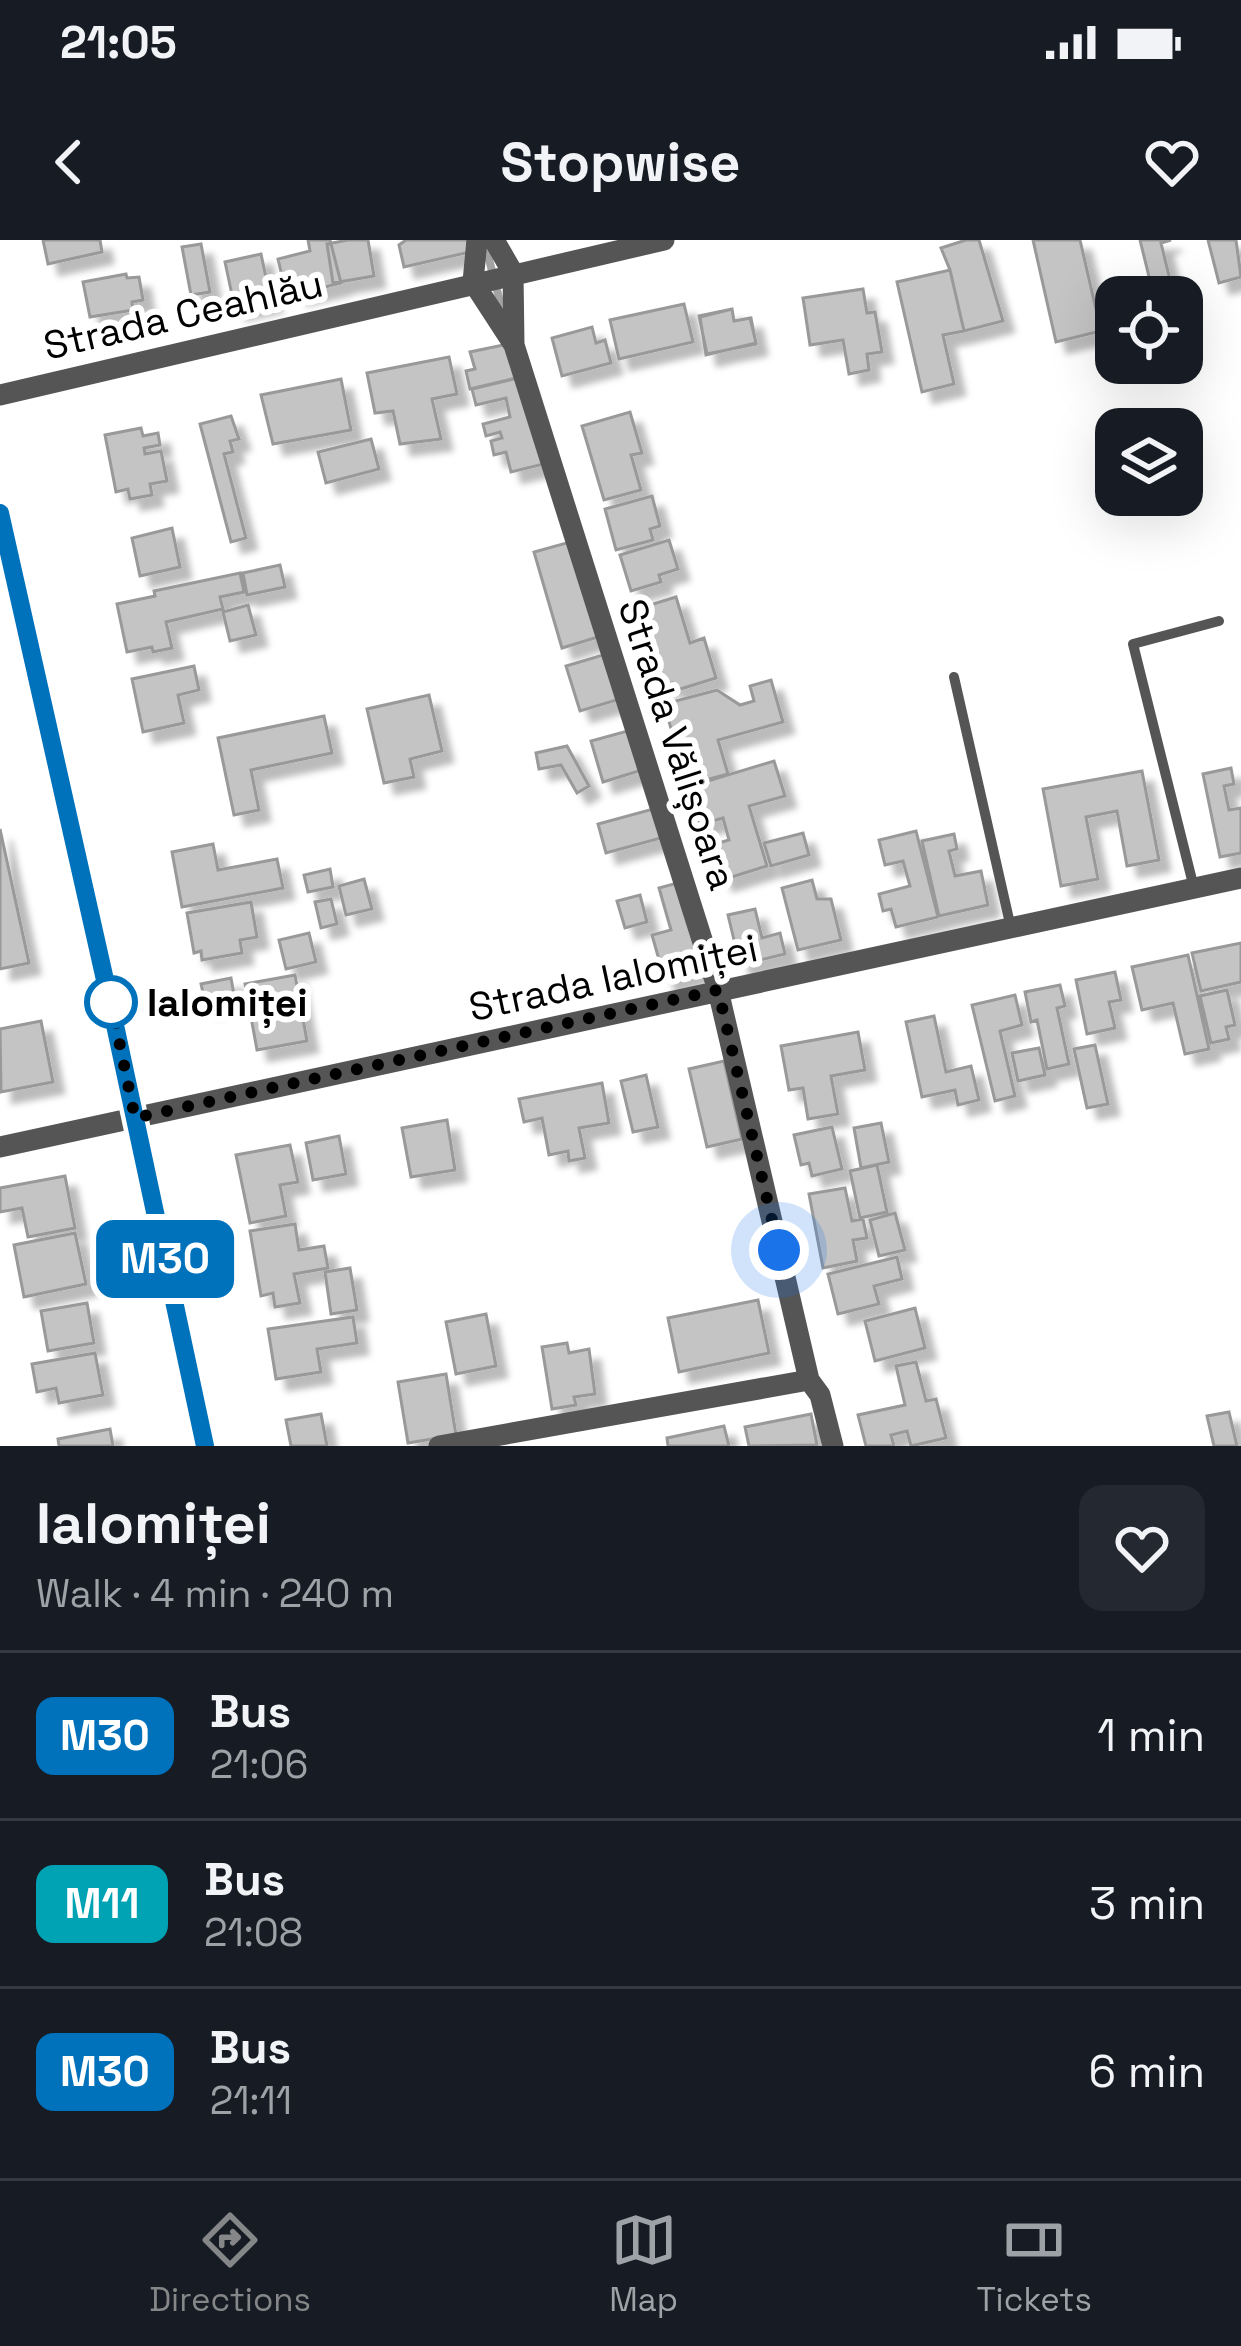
<!DOCTYPE html>
<meta charset="utf-8">
<style>
:root{--surface:#171b24;--page:#242831;--text:#f1f3f6;--muted:#9ea1a6;--line:#363941;--accent:#858687}
body{margin:0;font-family:"Space Grotesk",sans-serif;background:var(--page);color:var(--text);height:100vh;display:flex;flex-direction:column;font-size:45px;white-space:nowrap}
*{box-sizing:border-box;margin:0}
p{font-size:39px;color:var(--muted)}
.icon{flex:none;width:66px;height:66px;fill:none;stroke:currentColor;stroke-width:2;stroke-linecap:round;stroke-linejoin:round}
.map{position:relative;height:1206px;overflow:hidden}
.details{display:flex;flex-direction:column;background:var(--surface);flex:1}
.details>*{flex:none}
.badge{padding:0 24px;border-radius:18px;font-size:42px;line-height:78px}
.buttons{position:absolute;left:1095px;top:36px;display:grid;gap:24px}
.buttons a{display:grid;place-items:center;width:108px;height:108px;border-radius:24px;background:var(--surface);box-shadow:0 12px 48px #0002;font-size:60px}
.you{position:absolute;width:60px;height:60px;margin:-30px;border:9px solid #fff;border-radius:50%;background:#1a73e8;box-shadow:0 0 0 18px #1a73e833}
.map>.badge{position:absolute;translate:-50% -50%;box-shadow:0 0 0 6px #fff}
.round{display:grid;place-items:center;flex:none;width:126px;height:126px;border-radius:24px;background:var(--page)}
.summary{display:flex;align-items:center;justify-content:space-between;height:204px;padding:0 36px}
h1{font-size:57px;font-weight:700;line-height:90px}
ul{padding:0;list-style:none}
li{display:flex;align-items:center;gap:36px;height:168px;padding:0 36px;border-top:3px solid var(--line)}
li div{flex:1}
li b{display:block;font-size:45px}
li em{font-style:normal}
li .badge{min-width:132px;font-weight:700;text-align:center}
.status{display:flex;justify-content:space-between;align-items:center;height:84px;padding:0 60px;background:var(--surface);direction:ltr}
.status svg{height:33px;fill:currentColor}
header{display:flex;justify-content:space-between;align-items:center;height:156px;padding:0 36px;background:var(--surface);font-size:54px;font-weight:700}
.dock{display:flex;justify-content:space-around;align-items:center;height:168px;border-top:3px solid var(--line);background:var(--surface);font-size:33px;color:var(--muted)}
.dock a{display:grid;justify-items:center;gap:6px}
.dock .active{color:var(--accent)}
.map>svg:first-child{display:block}
.lines{fill:none;stroke-linecap:round;stroke-linejoin:round}
.stream{stroke:#a3a3a3;stroke-width:8}
.building{fill:#c4c4c4;stroke:#999;stroke-width:3;filter:url(#shadow)}
.lane{stroke:#555;stroke-width:10}
.street{stroke:#555;stroke-width:21}
.secondary{stroke:#222;stroke-width:24}
.line-casing{stroke:#fff;stroke-width:27}
.line{stroke:#0072bc;stroke-width:18}
.walk{stroke:#000;stroke-width:12;stroke-dasharray:0 21.6}
.stop-dot{fill:#fff;stroke:#0072bc;stroke-width:6}
.labels{text-anchor:middle;stroke-width:12;stroke-linejoin:round;paint-order:stroke}
.street-label{font-size:39px;fill:#000;stroke:#fff}
.stop-label{font-size:39px;font-weight:bold;fill:#000;stroke:#fff;text-anchor:start}
</style>
<div class="status"><b>21:05</b><svg viewBox="0 0 49 12"><path d="M0 12V9h3v3zM5 12V6h3v6zM10 12V3h3v9zM15 12V0h3v12zM26 1h20v11H26zM47 4h2v5h-2z"/></svg></div>
<header><svg class="icon" aria-label="back" viewBox="0 0 24 24"><path d="M15 5l-7 7 7 7"/></svg>Stopwise<svg class="icon" aria-label="heart" viewBox="0 0 24 24"><path d="M12 20l-8-8c-3-5 5-10 8-4 3-6 11-1 8 4z"/></svg></header>
<div class="map">
<svg width="1241" height="1206" viewBox="0 0 1241 1206">
<defs>
<filter id="shadow"><feDropShadow dx="11" dy="11" stdDeviation="3" flood-color="#0004"/></filter>
</defs>
<rect width="100%" height="100%" fill="#fff"/>
<g class="lines">
<!-- stream -->
<path class="stream" d="M485 4 504 77"/>
</g>
<!-- building -->
<path class="building" d="M43 0H100L102 12 48 24Z
M308 0H330L341 43 297 54 293 38 283 40 278 19 310 11Z
M348 0H368L374 36 333 43 327 4Z
M406 0H467L470 12 404 27 399 5Z
M966 0H979L1003 81 964 91 950 30 941 8Z
M1033 0H1080L1101 91 1056 102Z
M1140 0H1171L1161 3 1174 56 1154 57Z
M1208 0H1236L1241 37 1219 43Z
M201 4 210 52 191 55 182 7Z
M261 14 271 61 235 69 225 22Z
M950 30 964 91 943 95 954 144 922 152 897 42Z
M126 34 127 38 139 37 143 60 132 62 133 70 90 77 83 42Z
M863 49 867 73 875 72 882 112 867 114 869 130 849 134 843 100 810 105 803 58Z
M684 64 693 102 619 119 610 80Z
M732 69 734 81 751 78 756 104 707 114 699 76Z
M732 69 734 81 750 78 756 103 706 115 700 77Z
M592 87 596 103 605 100 611 123 562 136 552 98Z
M508 104 516 138 470 149 466 131 475 129 470 112Z
M449 117 457 154 432 159 441 199 400 204 393 171 375 173 367 133Z
M522 137 544 224 511 232 506 212 494 215 491 201 502 198 500 192 486 196 483 184 510 177 506 158 476 165 472 149Z
M341 139 351 190 273 204 261 155Z
M630 172 642 213 631 215 641 250 604 260 582 186Z
M231 176 239 199 230 201 233 212 224 214 246 298 231 302 200 184Z
M141 188 143 196 158 193 160 205 144 208 145 214 161 211 167 241 150 244 152 255 130 259 128 249 116 252 105 195Z
M371 199 379 229 326 243 318 212Z
M652 256 660 286 650 289 653 300 616 310 605 269Z
M172 288 180 327 140 336 132 298Z
M669 300 678 329 659 335 661 342 631 351 620 315Z
M570 302 598 397 562 408 534 312Z
M280 325 285 347 247 355 243 333Z
M240 333 244 352 220 357 223 369 166 382 172 408 153 412 152 407 127 412 117 364 155 356 154 351Z
M676 357 690 403 704 398 716 438 674 451 672 443 661 447 637 369Z
M248 365 256 395 230 401 223 372Z
M606 414 620 459 580 471 566 426Z
M194 426 199 450 178 455 184 483 143 492 132 439Z
M771 440 783 482 718 500 728 534 687 545 664 464 717 450 740 465 754 461 750 446Z
M429 455 442 511 410 519 414 537 384 543 367 469Z
M324 476 332 513 251 530 259 570 234 575 218 498Z
M631 490 642 530 603 542 591 501Z
M567 506 589 546 577 553 561 525 539 529 536 513Z
M774 521 785 556 749 566 767 626 722 640 711 605 729 600 723 578 700 585 688 547Z
M1231 528 1234 544 1224 546 1229 570 1241 568V613L1220 617 1203 534Z
M1142 531 1159 620 1127 626 1117 571 1086 577 1098 639 1061 646 1043 549Z
M653 569 661 598 606 613 598 584Z
M0 589 29 723 0 729Z
M916 591 938 677 896 687 891 669 883 671 879 654 910 646 903 621 885 625 879 600Z
M803 593 809 615 771 626 764 603Z
M954 594 957 609 949 611 955 636 981 631 988 665 939 676 922 601Z
M213 604 218 630 277 619 283 648 182 667 172 612Z
M330 629 333 647 308 652 304 635Z
M364 639 372 669 346 675 339 646Z
M812 640 817 659H831L841 700 798 710 782 648Z
M677 643 702 730 665 741 652 695 671 690 659 648Z
M640 655 647 682 625 688 617 661Z
M331 659 337 684 321 688 315 662Z
M251 662 257 697 240 700 242 713 202 720 201 711 194 713 187 673Z
M755 669 762 698 780 693 785 714 740 725 728 675Z
M309 693 316 722 286 729 279 700Z
M1241 703V742L1201 751 1192 713Z
M1188 715 1209 809 1185 814 1173 763 1142 770 1132 727Z
M1115 732 1121 760 1109 762 1115 788 1087 794 1076 740Z
M295 735 307 801 257 810 245 744Z
M231 738 235 760 206 766 201 744Z
M1060 745 1065 766 1057 768 1069 824 1047 829 1037 780 1031 782 1025 752Z
M1227 750 1235 785 1226 787 1229 799 1211 803 1200 756Z
M1015 755 1022 785 1000 791 1015 856 995 861 972 765Z
M934 776 946 832 971 826 979 860 958 865 955 850 922 857 906 782Z
M41 781 53 842 1 852 0 789Z
M858 792 865 830 831 836 838 874 808 879 803 848 789 850 781 806Z
M1095 805 1108 864 1087 868 1074 809Z
M1039 808 1045 835 1018 841 1012 813Z
M724 821 742 899 707 907 689 829Z
M646 835 658 887 633 892 621 841Z
M602 843 609 883 579 888 585 918 569 921 568 911 549 915 542 878 524 882 519 859Z
M447 880 455 930 411 937 402 888Z
M881 883 889 922 861 928 854 888Z
M832 887 842 929 812 936 809 923 801 925 794 895Z
M339 896 346 934 313 940 306 903Z
M290 905 298 942 280 945 286 976 250 983 236 915Z
M877 925 887 972 860 978 850 931Z
M65 936 75 988 28 997 22 968 0 972V948Z
M845 948 852 981 863 979 867 998 853 1000 857 1021 823 1028 809 954Z
M895 973 905 1010 879 1016 870 980Z
M295 984 299 1010 324 1006 328 1028 294 1034 300 1063 275 1067 273 1053 261 1056 250 991Z
M75 993 86 1044 24 1057 14 1005Z
M897 1017 902 1039 874 1046 879 1064 838 1074 828 1034Z
M350 1028 357 1070 331 1074 325 1032Z
M758 1060 769 1113 679 1132 668 1078Z
M87 1063 94 1103 48 1111 41 1071Z
M915 1068 925 1108 875 1121 865 1081Z
M486 1074 496 1126 456 1134 446 1082Z
M353 1077 357 1103 317 1109 321 1132 276 1139 268 1089Z
M567 1103 569 1113 589 1109 595 1154 574 1157 576 1165 552 1169 542 1107Z
M95 1113 103 1155 59 1163 56 1148 37 1152 32 1124Z
M916 1122 926 1161 936 1159 946 1198 911 1206 907 1191 891 1195 894 1206H866L858 1175 905 1165 896 1126Z
M446 1134 456 1195 408 1203 398 1142Z
M1229 1172 1237 1206H1214L1207 1176Z
M321 1174 327 1206H291L286 1180Z
M811 1174 817 1205 749 1206 745 1187Z
M724 1186 729 1206H668L667 1198Z
M110 1189 113 1206H59L58 1199Z"/>
<g class="lines">
<!-- lane -->
<path class="lane" d="M954 437 1011 688
M1194 648 1133 404 1219 381"/>
<!-- street -->
<path class="street" d="M477 0 473 42 514 105 513 33 494 0
M514 105 718 750 809 1140 820 1155 833 1206
M0 155 664 0
M0 907 1241 638
M439 1206 809 1140"/>
<!-- secondary -->
<path class="secondary" d="M0 272 112 771 205 1206"/>
</g>
<g class="lines">
<defs>
<path id="line" d="M0 273 112 771 205 1206"/>
</defs>
<!-- line casing -->
<use href="#line" class="line-casing"/>
<!-- line -->
<use href="#line" class="line"/>
<!-- walk -->
<path class="walk" d="M111 762 135 878 718 750 779 1010"/>
</g>
<!-- markers -->
<circle class="stop-dot" cx="111" cy="762" r="24"/>
<g class="labels">
<!-- street labels -->
<g class="street-label">
<text transform="translate(183 74) rotate(-13)" y="14">Strada Ceahlău</text>
<text transform="translate(678 504) rotate(72)" y="14">Strada Vălișoara</text>
<text transform="translate(613 737) rotate(-12)" y="14">Strada Ialomiței</text>
</g>
<!-- stop labels -->
<g class="stop-label">
<text x="147" y="776">Ialomiței</text>
</g>
</g>
</svg>
<div class="buttons">
<a><svg class="icon" aria-label="locate" viewBox="0 0 24 24"><circle cx="12" cy="12" r="6"/><path d="M12 2v4M12 18v4M2 12h4M18 12h4"/></svg></a>
<a><svg class="icon" aria-label="layers" viewBox="0 0 24 24"><path d="M12 4l9 5-9 5-9-5zM3 14l9 5 9-5"/></svg></a>
</div>
<div class="you" style="left:779px;top:1010px"></div>
<b class="badge" style="left:165px;top:1019px;background:#0072bc;color:#fff">M30</b>
</div>
<section class="details">
<div class="summary"><div><h1>Ialomiței</h1><p>Walk · 4 min · 240 m</p></div><a class="round"><svg class="icon" aria-label="heart" viewBox="0 0 24 24"><path d="M12 20l-8-8c-3-5 5-10 8-4 3-6 11-1 8 4z"/></svg></a></div>
<ul>
<li><span class="badge" style="background:#0072bc;color:#fff">M30</span><div><b>Bus</b><p>21:06</p></div><em>1 min</em></li>
<li><span class="badge" style="background:#00a3b4;color:#fff">M11</span><div><b>Bus</b><p>21:08</p></div><em>3 min</em></li>
<li><span class="badge" style="background:#0072bc;color:#fff">M30</span><div><b>Bus</b><p>21:11</p></div><em>6 min</em></li>
</ul>
</section>
<nav class="dock">
<a class="active"><svg class="icon" aria-label="directions" viewBox="0 0 24 24"><path d="M12 3l9 9-9 9-9-9zM9 14v-3h6M13 9l2 2-2 2"/></svg>Directions</a>
<a><svg class="icon" aria-label="map" viewBox="0 0 24 24"><path d="M3 6l6-2 6 2 6-2v14l-6 2-6-2-6 2zM9 4v14M15 6v14"/></svg>Map</a>
<a><svg class="icon" aria-label="tickets" viewBox="0 0 24 24"><path d="M3 7h18v10H3zM15 7v10"/></svg>Tickets</a>
</nav>
